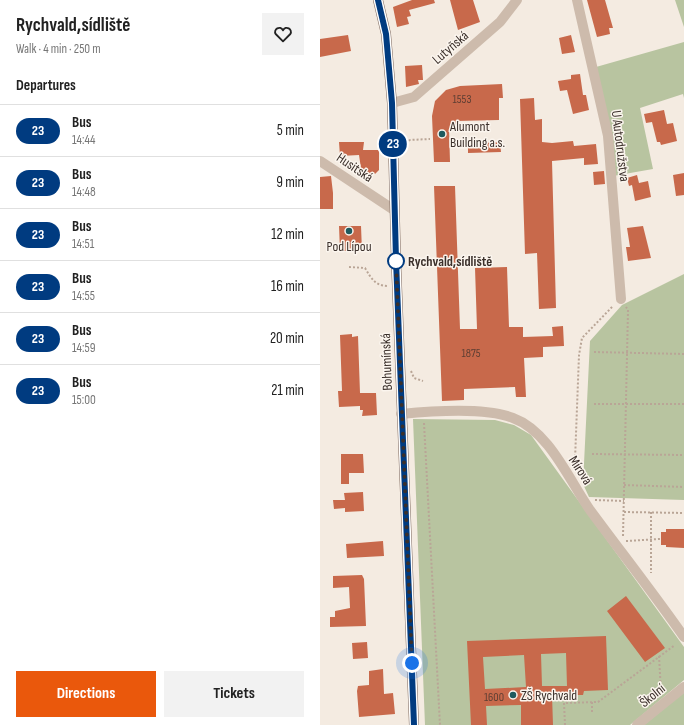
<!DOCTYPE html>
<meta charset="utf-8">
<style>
:root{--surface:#fff;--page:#f2f2f2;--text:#222;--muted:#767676;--line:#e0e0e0;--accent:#ea580c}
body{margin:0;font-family:"Sofia Sans Condensed",sans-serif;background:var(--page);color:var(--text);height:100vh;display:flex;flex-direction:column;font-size:15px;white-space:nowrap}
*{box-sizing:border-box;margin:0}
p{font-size:13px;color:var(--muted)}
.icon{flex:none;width:22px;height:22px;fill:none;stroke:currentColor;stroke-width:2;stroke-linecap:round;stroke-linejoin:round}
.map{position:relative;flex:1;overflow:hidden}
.panel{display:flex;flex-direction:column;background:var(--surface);width:320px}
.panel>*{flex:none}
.badge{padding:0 8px;border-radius:13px;font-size:14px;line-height:26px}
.you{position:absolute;width:20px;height:20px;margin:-10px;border:3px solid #fff;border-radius:50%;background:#1a73e8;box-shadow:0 0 0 6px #1a73e833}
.map>.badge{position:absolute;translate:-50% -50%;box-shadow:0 0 0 2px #fff}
h2{padding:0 16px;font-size:15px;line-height:36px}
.round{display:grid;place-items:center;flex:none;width:42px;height:42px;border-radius:0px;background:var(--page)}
.head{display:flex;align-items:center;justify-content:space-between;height:68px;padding:0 16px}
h1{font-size:19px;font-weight:700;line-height:30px}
.primary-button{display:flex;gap:8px;margin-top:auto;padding:8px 16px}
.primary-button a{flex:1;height:46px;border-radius:0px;background:var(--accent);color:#fff;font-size:16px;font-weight:700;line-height:46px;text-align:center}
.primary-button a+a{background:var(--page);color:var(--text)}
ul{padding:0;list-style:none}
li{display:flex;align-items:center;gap:12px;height:52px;padding:0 16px;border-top:1px solid var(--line)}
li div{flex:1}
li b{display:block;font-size:15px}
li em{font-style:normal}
li .badge{min-width:44px;font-weight:700;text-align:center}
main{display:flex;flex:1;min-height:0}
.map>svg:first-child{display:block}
.green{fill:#b8c4a0}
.building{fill:#c8694b;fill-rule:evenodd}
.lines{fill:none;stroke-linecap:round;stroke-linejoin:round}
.path{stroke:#b9a596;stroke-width:2;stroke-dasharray:2 2;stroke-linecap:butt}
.minor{stroke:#cdbbac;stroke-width:10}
.major{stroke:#7d675c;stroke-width:10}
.line-casing{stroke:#fff;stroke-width:9}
.line{stroke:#003b80;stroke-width:6}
.walk{stroke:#3b302b;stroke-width:4;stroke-dasharray:0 7.2}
.poi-dot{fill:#1f5a5e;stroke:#fbf5ee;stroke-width:1.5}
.stop-dot{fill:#fff;stroke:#003b80;stroke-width:2}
.labels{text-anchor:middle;stroke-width:3;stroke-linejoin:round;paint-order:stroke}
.number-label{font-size:12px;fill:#5e3e33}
.street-label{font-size:14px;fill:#3b302b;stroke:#fbf5ee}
.poi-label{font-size:14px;fill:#3b302b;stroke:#fbf5ee;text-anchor:start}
.stop-label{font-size:14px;font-weight:bold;fill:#3b302b;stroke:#fbf5ee;text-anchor:start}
</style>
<main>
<section class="panel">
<div class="head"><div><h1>Rychvald,sídliště</h1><p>Walk · 4 min · 250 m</p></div><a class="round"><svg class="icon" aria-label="heart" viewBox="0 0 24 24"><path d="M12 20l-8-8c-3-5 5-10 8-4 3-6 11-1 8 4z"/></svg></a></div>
<h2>Departures</h2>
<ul>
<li><span class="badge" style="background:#003b80;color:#fff">23</span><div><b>Bus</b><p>14:44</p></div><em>5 min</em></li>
<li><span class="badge" style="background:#003b80;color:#fff">23</span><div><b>Bus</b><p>14:48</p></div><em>9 min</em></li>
<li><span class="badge" style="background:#003b80;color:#fff">23</span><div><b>Bus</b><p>14:51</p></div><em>12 min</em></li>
<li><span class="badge" style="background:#003b80;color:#fff">23</span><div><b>Bus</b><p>14:55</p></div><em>16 min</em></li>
<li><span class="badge" style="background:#003b80;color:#fff">23</span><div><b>Bus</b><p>14:59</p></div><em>20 min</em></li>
<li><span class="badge" style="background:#003b80;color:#fff">23</span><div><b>Bus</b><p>15:00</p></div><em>21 min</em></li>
</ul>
<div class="primary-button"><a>Directions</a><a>Tickets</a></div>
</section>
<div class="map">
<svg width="364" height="725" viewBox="0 0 364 725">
<rect width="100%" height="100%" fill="#f4ebe1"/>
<!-- green -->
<path class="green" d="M355 0H364V27Z
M364 42V98L363 94 320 108 333 169 293 176 276 67Z
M364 274V500L269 497 263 484 270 341 302 305Z
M93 419 175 420 194 425 211 435 364 647V680L310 725H105Z
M364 692V725H324Z"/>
<!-- building -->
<path class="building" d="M92 0H114L115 3 89 10 91 16 87 17 89 24 77 27 73 7Z
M130 0H153L160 22 138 30Z
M267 0H285L293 28H289L290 34 277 37Z
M28 35 31 51 0 57V39Z
M251 35 255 52 242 54 239 38Z
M102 65 103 80H98L99 84 86 87 85 66Z
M260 74 263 95H266L269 110 253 114 247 90 240 91 238 81 251 79V75Z
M182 84 183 98H179V120L136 121V128H129L130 162H114L112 116 115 101 126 90 140 86Z
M214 98 215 120 222 119V142L232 143 253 141 254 146 276 144 278 164 264 165V158L232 161 236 308 219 309 217 253 205 254 200 99Z
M344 110 347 124 353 123 357 141 341 145 340 142H337L332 122 326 123 324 114Z
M19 142H44L43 150H59V170L55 174 42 175 39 155 20 156Z
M180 142 181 152 148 153V144Z
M284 171 285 184 274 185 273 172Z
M364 173V195L356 196 353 175Z
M317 175 319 183 328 181 331 197 315 201 312 185 309 186 307 178Z
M11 176 13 193V209H0V177Z
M114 186H135L140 329H157L155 268 187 267 189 327H203V337L233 336 232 327 243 326 244 346 223 347V357L204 358 206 397H196L195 387 144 389V400L122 401Z
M19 226H41L42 251H20Z
M323 226 331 258 308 261 306 247H310L307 228Z
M32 334V337L38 336 40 393H56L57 415 42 416 43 410H40V406L19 407 18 391H22L20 335Z
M21 454H43L44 473H29V484H21Z
M43 492 44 511 25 512V508L14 509 13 500H25L24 493Z
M346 529H364V548L346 547V545H341V532H346Z
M63 541 64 556 27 558 26 544Z
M42 575 44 579 46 626 10 627V617H15V611L30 608 29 587 13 588V576Z
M306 596 345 648 325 662 287 611Z
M286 636 288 690 264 691 263 695H232L233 725H201V705L166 706 167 725H151L147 641ZM246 653 247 686H222L221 654ZM204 655 206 687 165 689 163 657Z
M47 642 48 658 33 659 32 643Z
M63 669 64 694 73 693 75 714 39 717 37 691 38 686 49 685V671Z"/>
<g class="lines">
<!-- path -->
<path class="path" d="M82 145 90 140 110 139
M29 267 45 268C51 278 55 286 68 286
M274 352 364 354
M91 371 94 378 103 381
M274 404H364
M104 423 120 725
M272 454 364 455
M253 464 255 460 259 355 262 338 293 306
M304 485 364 487
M275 500 304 501
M304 512 364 513
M331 512V573
M303 536 308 310 306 307
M306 541 340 539
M339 656 341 692
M272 702V714
M245 725 244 703 278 702 355 645"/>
<!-- minor -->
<path class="minor" d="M257 0 288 136 301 299
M72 103 94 97 180 22 197 0
M0 161 74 210
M81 414C111 411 166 407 193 418 229 431 249 480 270 510 301 552 334 594 364 637
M317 725 364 687"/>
<!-- major -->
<path class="major" d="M58 0 66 34 72 103 76 260 94 725"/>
</g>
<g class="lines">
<defs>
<path id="line" d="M58 0 66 34 72 103 76 260 94 725"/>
</defs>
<!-- line casing -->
<use href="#line" class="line-casing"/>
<!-- line -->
<use href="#line" class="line"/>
<!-- walk -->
<path class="walk" d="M76 261 92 663"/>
</g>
<!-- markers -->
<g class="poi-dot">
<circle cx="122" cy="134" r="4"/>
<circle cx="29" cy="231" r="4"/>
<circle cx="193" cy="695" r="4"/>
</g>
<circle class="stop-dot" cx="76" cy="261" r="8"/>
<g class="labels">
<!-- number labels -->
<g class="number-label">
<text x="142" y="103">1553</text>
<text x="151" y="357">1875</text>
<text x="174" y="701">1600</text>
</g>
<!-- street labels -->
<g class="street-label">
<text transform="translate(130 47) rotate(-41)" y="5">Lutyňská</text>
<text transform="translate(301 146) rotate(83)" y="5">U Autodružstva</text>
<text transform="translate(35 167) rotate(34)" y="5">Husitská</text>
<text transform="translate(66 362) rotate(-92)" y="5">Bohumínská</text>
<text transform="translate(261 470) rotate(57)" y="5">Mírová</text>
<text transform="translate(332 695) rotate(-39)" y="5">Školní</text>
</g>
<!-- poi labels -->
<g class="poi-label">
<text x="130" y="131">Alumont<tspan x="130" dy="16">Building a.s.</tspan></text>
<text x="29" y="251" text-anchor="middle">Pod Lípou</text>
<text x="201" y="700">ZŠ Rychvald</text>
</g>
<!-- stop labels -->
<g class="stop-label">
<text x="88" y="266">Rychvald,sídliště</text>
</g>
</g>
</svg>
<div class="you" style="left:92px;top:663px"></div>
<b class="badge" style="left:73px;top:144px;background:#003b80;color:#fff">23</b>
</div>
</main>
